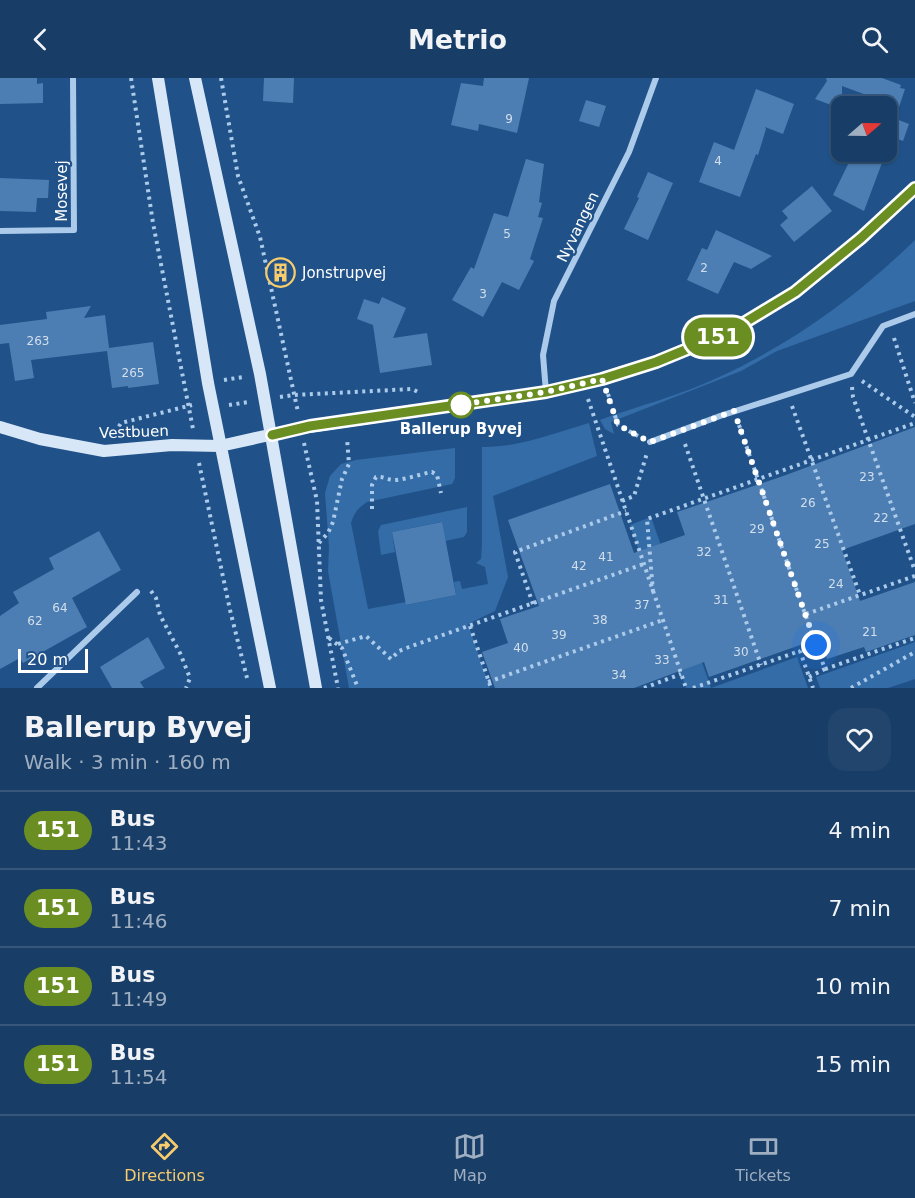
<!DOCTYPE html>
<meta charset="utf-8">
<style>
:root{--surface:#183e67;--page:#21456d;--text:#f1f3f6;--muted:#9faec0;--line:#36577b;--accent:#f8cb6c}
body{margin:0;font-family:"DejaVu Sans",sans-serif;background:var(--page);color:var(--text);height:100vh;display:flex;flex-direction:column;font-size:22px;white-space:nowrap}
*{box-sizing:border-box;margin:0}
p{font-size:20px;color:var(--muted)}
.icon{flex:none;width:33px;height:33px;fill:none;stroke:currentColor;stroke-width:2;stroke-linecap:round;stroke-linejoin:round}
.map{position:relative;height:610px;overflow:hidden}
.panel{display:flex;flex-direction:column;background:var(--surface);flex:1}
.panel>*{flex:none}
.badge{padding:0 12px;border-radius:20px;font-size:21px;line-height:39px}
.needle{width:39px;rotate:70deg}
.buttons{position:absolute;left:831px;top:18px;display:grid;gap:12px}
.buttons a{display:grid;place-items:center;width:66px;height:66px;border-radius:12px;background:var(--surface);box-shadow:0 2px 4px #0004,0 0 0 2px var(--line);font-size:30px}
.scale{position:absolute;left:18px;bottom:15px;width:70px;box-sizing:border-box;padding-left:6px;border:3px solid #fff;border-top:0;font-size:16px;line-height:21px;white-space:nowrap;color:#fff;-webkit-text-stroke:4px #205289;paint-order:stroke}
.you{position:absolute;width:30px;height:30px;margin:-15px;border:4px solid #fff;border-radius:50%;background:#1a73e8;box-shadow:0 0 0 9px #1a73e833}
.map>.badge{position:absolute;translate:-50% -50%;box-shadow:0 0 0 3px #fff}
.round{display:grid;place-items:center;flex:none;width:63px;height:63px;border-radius:18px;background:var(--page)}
.overview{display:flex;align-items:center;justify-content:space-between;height:102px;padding:0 24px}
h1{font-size:28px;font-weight:700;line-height:45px}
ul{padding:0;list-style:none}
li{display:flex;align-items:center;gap:18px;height:78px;padding:0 24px;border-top:2px solid var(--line)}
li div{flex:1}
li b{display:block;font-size:22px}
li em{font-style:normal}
li .badge{min-width:66px;font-weight:700;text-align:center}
header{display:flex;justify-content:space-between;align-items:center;height:78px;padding:0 24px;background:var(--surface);font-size:27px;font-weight:700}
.menu{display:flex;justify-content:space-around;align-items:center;height:84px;border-top:2px solid var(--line);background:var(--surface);font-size:16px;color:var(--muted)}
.menu a{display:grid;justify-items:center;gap:3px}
.menu .on{color:var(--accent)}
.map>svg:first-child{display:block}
.green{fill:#346ca7}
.building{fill:#4d7eb3}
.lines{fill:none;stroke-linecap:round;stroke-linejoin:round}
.path{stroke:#accbeb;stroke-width:4;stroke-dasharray:3 4.5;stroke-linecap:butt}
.street{stroke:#accbeb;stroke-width:6}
.secondary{stroke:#d7e7f8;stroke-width:12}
.line-casing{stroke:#fff;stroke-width:14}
.line{stroke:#6b8e23;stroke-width:9}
.walk{stroke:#fff;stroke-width:6;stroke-dasharray:0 10.8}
.stop-dot{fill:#fff;stroke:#6b8e23;stroke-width:3}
.labels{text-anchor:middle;stroke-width:4.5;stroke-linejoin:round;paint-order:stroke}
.number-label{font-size:12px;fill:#d2dfec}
.street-label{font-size:15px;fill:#fff;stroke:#205289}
.poi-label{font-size:15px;fill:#fff;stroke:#205289;text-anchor:start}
.stop-label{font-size:15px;font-weight:bold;fill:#fff;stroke:#205289}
</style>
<header><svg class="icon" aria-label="back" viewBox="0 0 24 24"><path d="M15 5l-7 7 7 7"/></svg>Metrio<svg class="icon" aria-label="search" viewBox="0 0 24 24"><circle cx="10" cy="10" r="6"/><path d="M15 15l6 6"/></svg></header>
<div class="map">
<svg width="915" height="610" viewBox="0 0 915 610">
<rect width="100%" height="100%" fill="#205289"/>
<!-- green -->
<path class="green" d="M915 162V223L777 273 741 293 611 344 614 356 605 351 600 342C637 328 682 317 717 300 790 267 858 218 915 162Z
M589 345 597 378 493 418 508 499 495 533 468 546 490 610H349L328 493 329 469 325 415 330 398 341 386 356 382 455 370V400L452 406 367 424C358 430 354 435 351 445L368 531 406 524 407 527 456 517 454 504 460 503 462 511 488 506 485 489 476 485 481 481 482 467V369C517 370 555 355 589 345Z
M467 429V454L464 459 445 463 441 444 392 454 395 474 381 477 378 453 381 447Z
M651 439 711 610 797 579 808 610H686L630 447Z
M915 564V601L888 610H820L816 599Z"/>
<!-- building -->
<path class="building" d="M0 0H37V6L43 5V25L0 26Z
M264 0H294L293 25 263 23Z
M484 0H529L517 55 479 46 478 53 451 47 461 5 483 8Z
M826 0H882L901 7 900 10 905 11 899 29 842 8V31L815 21 827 3Z
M756 11 794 26 783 56 765 49 766 51 758 77 756 76 740 119 699 104 714 64 734 72Z
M586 22 606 28 599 49 579 43Z
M891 39 909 46 903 63 886 57V51Z
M854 74H886L864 133 833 117Z
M526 81 544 86 539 124 542 125 538 139 543 140 530 181 534 183 519 212 502 204 483 239 452 222 471 189 474 191 494 135 508 139Z
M648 94 673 105 648 162 624 151 639 120 637 119Z
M0 100 49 102 48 120H37L36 134 0 133Z
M812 108 832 133 794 164 780 147 788 140 782 133Z
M716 152 772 178 751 191 734 184 718 216 687 202 702 170 707 172Z
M382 219 406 230 393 260 427 255 432 287 380 295 373 247 357 241 364 221 379 226Z
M91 228 84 240 105 237 109 270 153 264 159 306 128 310V308L112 310 107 273 31 282 34 300 15 303 9 265 0 266V247L47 241 46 234Z
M915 349V446L842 472 860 523 915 504V557L866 574 864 569 827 581 820 560 709 599 704 584 634 610H495L482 574 508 565 500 541 539 528 508 442 610 406 634 475 685 457 677 434 786 397Z
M442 444 456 517 406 527 392 454Z
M99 453 121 492 72 520 87 549 23 585 20 580 0 591V538L19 525 13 514 54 491 49 480Z
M148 559 165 590 140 604 144 610H112L100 589Z"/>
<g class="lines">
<!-- path -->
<path class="path" d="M131 0 153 145 193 351
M221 0 238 98 260 159 298 334
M894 260 915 325
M224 302 243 299
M862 303 915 339
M852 309 853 319 915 493
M608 316 618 347 638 358
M280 319 294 317 412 311 418 314
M588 321 686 610
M229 327 249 324
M792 328 860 517
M739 347 816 567
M115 355 121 345 192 327
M304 365 317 423 321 522 338 610
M685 366 761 587
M199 385 230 532 247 600
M622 423 634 418 647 375
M372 431V407L376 399C384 398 389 403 396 402 408 401 420 396 432 394L437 397 441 415
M319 465 328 455 333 444 342 401 349 386 347 360
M151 513 156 520 160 537 180 575 190 600 186 610
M653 514 647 441 915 345
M533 526 515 474 626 433
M806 536 915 498
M470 548 491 610
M329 560 342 570 358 610
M338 566 366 558 391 581 399 573 409 569 644 486
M825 591 915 560
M809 599 825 591 816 567 800 573 813 610
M488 604 663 542
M644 610 681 596
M693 610 800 573
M851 610 915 574"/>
<!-- street -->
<path class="street" d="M0 153 74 152 73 0
M546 314 543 277 554 223 629 74 656 0
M650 364 720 338 851 296 883 248 915 236
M37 610 137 514"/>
<!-- secondary -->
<path class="secondary" d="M158 0 208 305 270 610
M195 0 260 296 316 610
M0 349 40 361 104 373 172 367 220 368 301 350 546 314 602 301 656 284 729 254 795 214 861 160 915 110"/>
</g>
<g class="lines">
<defs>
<path id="line" d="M272 357 310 348 546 314 602 301 656 284 729 254 795 214 861 160 915 110"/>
</defs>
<!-- line casing -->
<use href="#line" class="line-casing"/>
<!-- line -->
<use href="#line" class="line"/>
<!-- walk -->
<path class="walk" d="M461 327H458L546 314 602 301 618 347 650 364 734 333 816 567"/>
</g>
<!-- icons -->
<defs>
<symbol id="building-ring" viewBox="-11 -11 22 22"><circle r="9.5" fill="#205289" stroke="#f8cb6c" stroke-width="1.5"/><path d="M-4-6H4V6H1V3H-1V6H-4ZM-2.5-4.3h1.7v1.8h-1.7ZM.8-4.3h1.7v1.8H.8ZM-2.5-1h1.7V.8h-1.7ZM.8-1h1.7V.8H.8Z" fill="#f8cb6c"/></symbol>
</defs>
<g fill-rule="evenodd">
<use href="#building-ring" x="264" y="178" width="33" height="33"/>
</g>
<!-- markers -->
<circle class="stop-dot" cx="461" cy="327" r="12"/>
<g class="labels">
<!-- number labels -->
<g class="number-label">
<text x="509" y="45">9</text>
<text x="718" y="87">4</text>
<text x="507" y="160">5</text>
<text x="704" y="194">2</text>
<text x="483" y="220">3</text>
<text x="38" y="267">263</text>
<text x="133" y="299">265</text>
<text x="867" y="403">23</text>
<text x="808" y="429">26</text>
<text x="881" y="444">22</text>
<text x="757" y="455">29</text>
<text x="822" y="470">25</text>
<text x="704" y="478">32</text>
<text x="606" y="483">41</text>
<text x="579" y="492">42</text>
<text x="836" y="510">24</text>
<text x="721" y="526">31</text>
<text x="642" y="531">37</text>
<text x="60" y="534">64</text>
<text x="600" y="546">38</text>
<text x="35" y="547">62</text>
<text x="870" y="558">21</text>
<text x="559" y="561">39</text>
<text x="521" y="574">40</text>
<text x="741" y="578">30</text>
<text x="662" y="586">33</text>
<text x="619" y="601">34</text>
</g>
<!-- street labels -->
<g class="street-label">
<text transform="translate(62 113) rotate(-90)" y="5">Mosevej</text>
<text transform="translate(578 149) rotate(-64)" y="5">Nyvangen</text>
<text transform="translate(134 354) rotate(-2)" y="5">Vestbuen</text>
</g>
<!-- poi labels -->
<g class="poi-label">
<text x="302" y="200">Jonstrupvej</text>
</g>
<!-- stop labels -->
<g class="stop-label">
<text x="461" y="356">Ballerup Byvej</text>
</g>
</g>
</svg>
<div class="buttons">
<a><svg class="needle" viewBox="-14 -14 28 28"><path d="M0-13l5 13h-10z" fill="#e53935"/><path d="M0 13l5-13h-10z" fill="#9faec0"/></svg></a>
</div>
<div class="scale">20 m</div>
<div class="you" style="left:816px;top:567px"></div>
<b class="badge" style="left:718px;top:259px;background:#6b8e23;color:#fff">151</b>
</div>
<section class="panel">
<div class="overview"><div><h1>Ballerup Byvej</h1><p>Walk · 3 min · 160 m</p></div><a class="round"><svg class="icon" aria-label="heart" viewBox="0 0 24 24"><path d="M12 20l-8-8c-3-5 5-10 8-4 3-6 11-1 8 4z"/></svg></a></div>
<ul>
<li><span class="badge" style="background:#6b8e23;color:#fff">151</span><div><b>Bus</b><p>11:43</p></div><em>4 min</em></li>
<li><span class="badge" style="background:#6b8e23;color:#fff">151</span><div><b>Bus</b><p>11:46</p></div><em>7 min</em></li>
<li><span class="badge" style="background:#6b8e23;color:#fff">151</span><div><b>Bus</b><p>11:49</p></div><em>10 min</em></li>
<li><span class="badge" style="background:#6b8e23;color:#fff">151</span><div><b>Bus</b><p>11:54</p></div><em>15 min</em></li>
</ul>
</section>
<nav class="menu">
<a class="on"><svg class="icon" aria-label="directions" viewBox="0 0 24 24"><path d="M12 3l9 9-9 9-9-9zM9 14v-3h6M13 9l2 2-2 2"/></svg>Directions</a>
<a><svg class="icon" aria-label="map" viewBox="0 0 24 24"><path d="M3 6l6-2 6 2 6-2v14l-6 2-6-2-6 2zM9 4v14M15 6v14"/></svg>Map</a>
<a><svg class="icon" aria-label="tickets" viewBox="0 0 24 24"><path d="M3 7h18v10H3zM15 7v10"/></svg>Tickets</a>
</nav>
